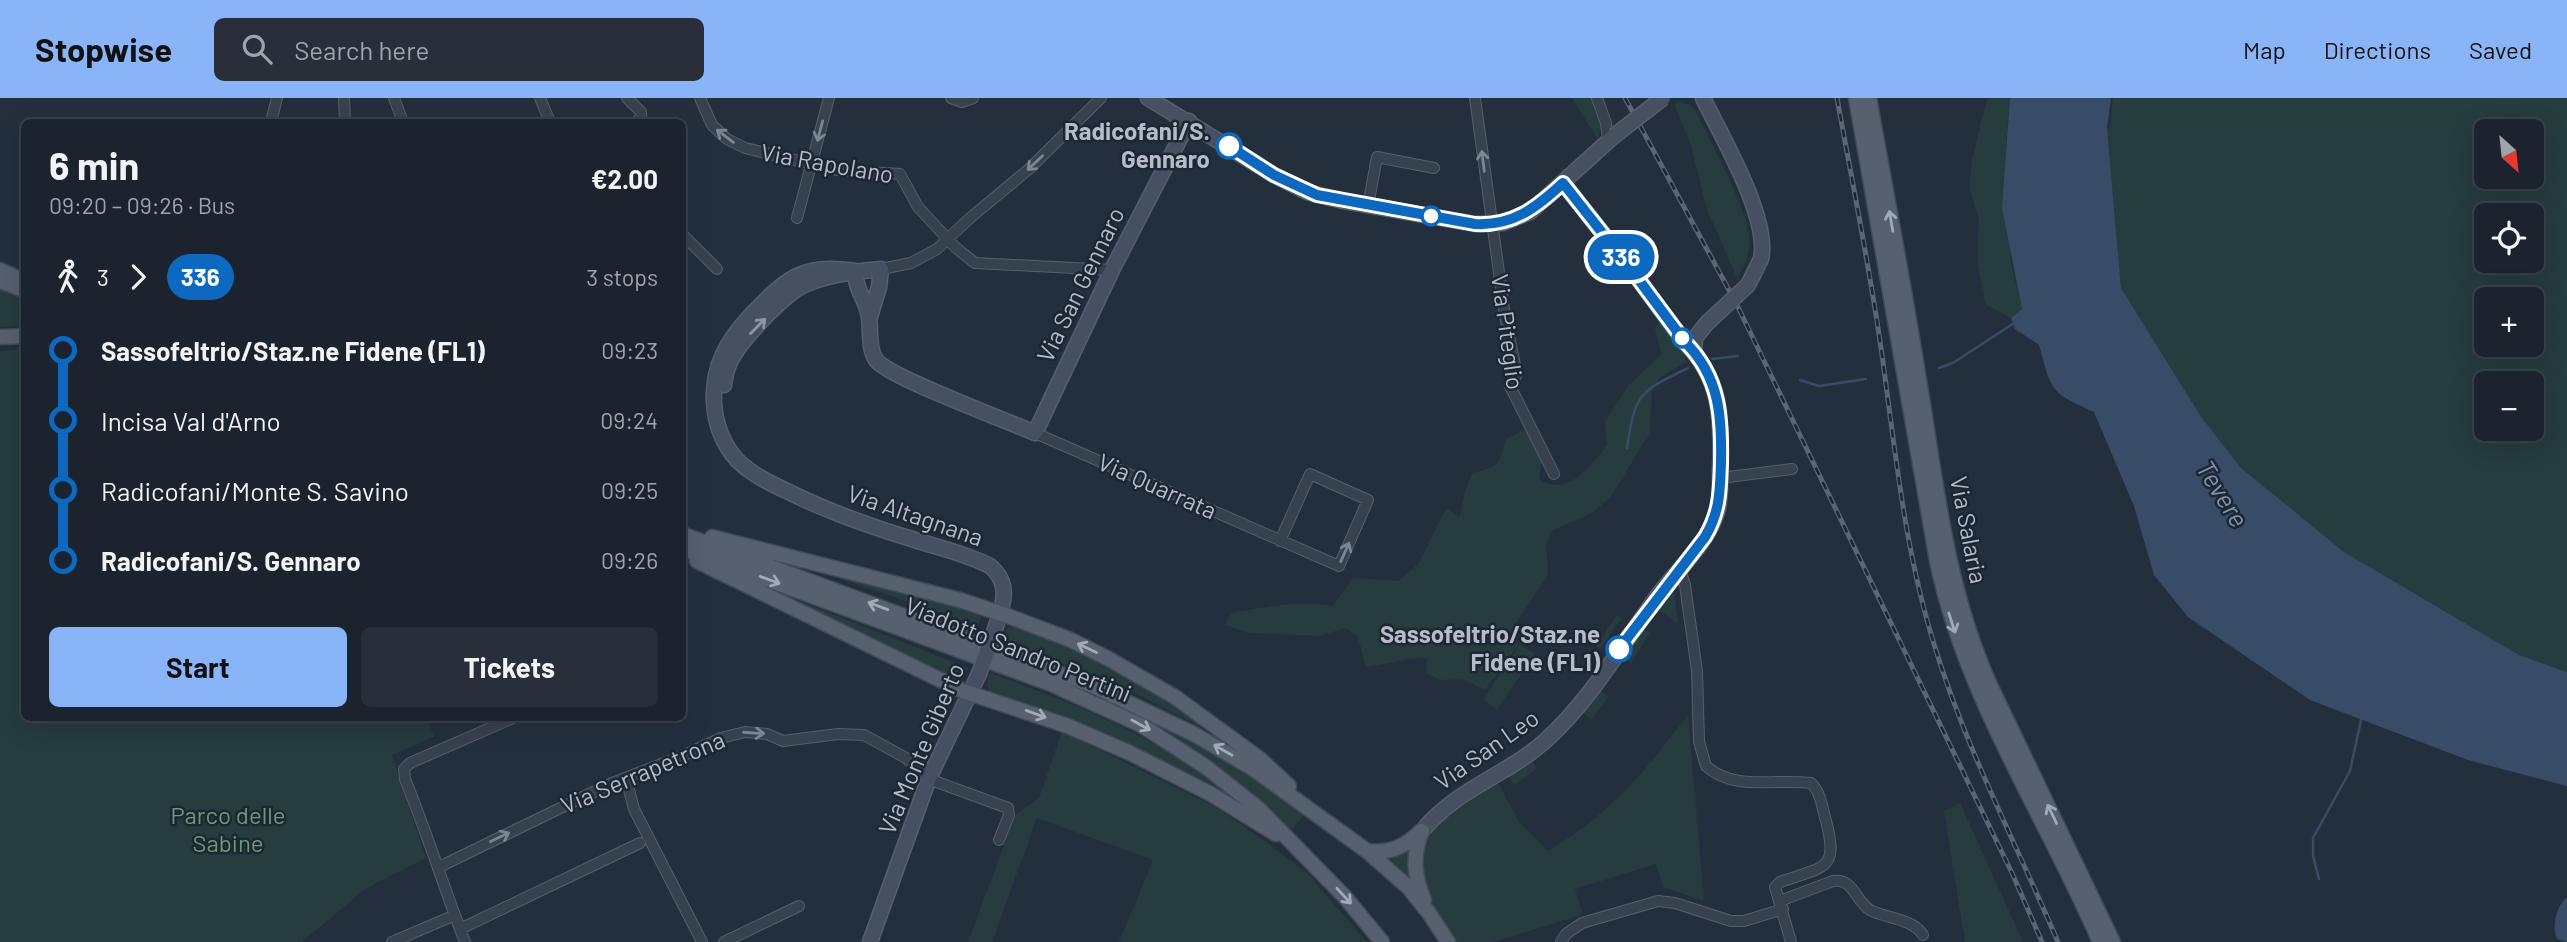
<!DOCTYPE html>
<meta charset="utf-8">
<style>
:root{--surface:#1b232e;--page:#282f3a;--text:#f1f3f6;--muted:#a0a4aa;--line:#39404a;--accent:#8ab4f8}
body{margin:0;font-family:Barlow,sans-serif;background:var(--page);color:var(--text);height:100vh;display:flex;flex-direction:column;font-size:26px;white-space:nowrap}
*{box-sizing:border-box;margin:0}
p{font-size:23px;color:var(--muted)}
.icon{flex:none;width:38px;height:38px;fill:none;stroke:currentColor;stroke-width:2;stroke-linecap:round;stroke-linejoin:round}
.map{position:relative;flex:1;overflow:hidden}
.details{position:absolute;left:21px;top:21px;width:665px;height:602px;display:flex;flex-direction:column;background:var(--surface);border-radius:10px;box-shadow:0 7px 28px #0002,0 0 0 2px var(--line)}
.details>*{flex:none}
.badge{padding:0 14px;border-radius:23px;font-size:24px;line-height:46px}
.needle{width:46px;rotate:153deg}
.controls{position:absolute;left:2474px;top:21px;display:grid;gap:14px}
.controls a{display:grid;place-items:center;width:70px;height:70px;border-radius:10px;background:var(--surface);box-shadow:0 7px 28px #0002,0 0 0 2px var(--line);font-size:35px}
.map>.badge{position:absolute;translate:-50% -50%;box-shadow:0 0 0 4px #fff}
.legs{display:flex;align-items:center;gap:10px;height:77px;padding:0 28px;font-size:23px}
.legs p{margin-inline-start:auto}
.head{display:flex;align-items:center;justify-content:space-between;height:119px;padding:0 28px}
h1{font-size:38px;font-weight:700;line-height:52px}
.primary-button{display:flex;gap:14px;margin-top:auto;padding:14px 28px}
.primary-button a{flex:1;height:80px;border-radius:10px;background:var(--accent);color:#111;font-size:28px;font-weight:700;line-height:80px;text-align:center}
.primary-button a+a{background:var(--page);color:var(--text)}
ul{padding:0 28px;list-style:none}
li{display:flex;align-items:center;gap:24px;height:70px;font-size:26px}
li i{display:grid;place-items:center;width:10px;height:100%;margin:0 9px;background:currentColor}
li i::after{content:'';width:18px;height:18px;margin:-9px;border:5px solid;border-radius:50%;background:var(--surface)}
li p{margin-inline-start:auto}
li:first-child i{background:linear-gradient(#0000 50%,currentColor 0)}
li:last-child i{background:linear-gradient(currentColor 50%,#0000 0)}
header{display:flex;align-items:center;gap:42px;box-sizing:border-box;height:98px;padding:0 35px;background:var(--accent);color:#111}
header strong{font-size:33px}
nav{display:flex;gap:38px;margin-inline-start:auto;font-size:24px}
.search{width:490px;height:63px;background:var(--page);display:flex;align-items:center;gap:18px;box-sizing:border-box;padding:0 24px;border-radius:10px;color:var(--muted);font-size:26px}
.map>svg:first-child{display:block}
.green{fill:#263c3f;fill-rule:evenodd}
.water{fill:#394c67}
.lines{fill:none;stroke-linecap:round;stroke-linejoin:round}
.stream{stroke:#394c67;stroke-width:2.5}
.street-casing{stroke:#565f6c;stroke-width:12}
.secondary-casing{stroke:#565f6c;stroke-width:17}
.primary-casing{stroke:#414a57;stroke-width:17}
.street{stroke:#38414e;stroke-width:10}
.secondary{stroke:#465061;stroke-width:14}
.primary{stroke:#56606e;stroke-width:14}
.rail-casing{stroke:#5a6575;stroke-width:5}
.rail{stroke:#1d2633;stroke-width:2.5;stroke-dasharray:8;stroke-linecap:butt}
.secondary-bridge-casing{stroke:#565f6c;stroke-width:17;stroke-linecap:butt}
.secondary-bridge{stroke:#465061;stroke-width:14}
.oneway{stroke:#7c8592}
.oneway2{stroke:#a1aab7}
.oneway3{stroke:#8e96a5}
.line-1-casing{stroke:#fff;stroke-width:16}
.line-1{stroke:#0c69bf;stroke-width:10}
.stop-1-dot{fill:#fff;stroke:#0c69bf;stroke-width:3.5}
.labels{text-anchor:middle;stroke-width:5;stroke-linejoin:round;paint-order:stroke}
.stop-label{font-size:24px;font-weight:bold;fill:#b4bcc9;stroke:#1d2633;text-anchor:end}
.street-label{font-size:24px;fill:#b4bcc9;stroke:#1d2633}
.park-label{font-size:24px;fill:#6b9a76;stroke:#1d2633}
.water-label{font-size:26px;font-style:italic;fill:#7c92b1;stroke:#1d2633}
</style>
<header>
<strong>Stopwise</strong>
<div class="search"><svg class="icon" aria-label="search" viewBox="0 0 24 24"><circle cx="10" cy="10" r="6"/><path d="M15 15l6 6"/></svg>Search here</div>
<nav><a>Map</a><a>Directions</a><a>Saved</a></nav>
</header>
<div class="map">
<svg width="2567" height="844" viewBox="0 0 2567 844">
<rect width="100%" height="100%" fill="#242f3e"/>
<!-- green -->
<path class="green" d="M1572 0H1592L1601 28 1598 42Z
M1987 0H2010L2006 44 2011 166 2022 211 2011 220 1985 206 1977 161 1979 121 1969 91 1972 62Z
M2113 0H2567V574L2519 557 2344 454 2240 369 2200 317 2121 190 2107 30 2110 29ZM2487 33H2532V79H2487ZM2487 117H2532V163H2487ZM2487 201H2532V247H2487ZM2487 285H2532V331H2487Z
M1680 4 1690 7 1696 13C1710 44 1750 114 1750 145 1749 158 1744 170 1737 180L1706 109 1691 48 1674 6Z
M0 191 24 200V227L0 229Z
M1658 225 1671 227 1687 264 1660 279 1652 294 1649 336 1610 400 1590 416 1553 432 1546 446 1548 477 1511 533 1519 546 1485 592 1462 581 1440 582 1426 575 1427 561C1418 557 1379 568 1366 569L1358 539 1346 530 1319 538 1248 535 1225 527 1231 515C1264 509 1299 502 1333 508L1353 480 1399 483 1419 465 1446 410 1460 419 1464 396 1472 375C1497 369 1501 368 1505 342L1526 330 1542 363 1539 381C1568 400 1590 369 1607 347L1605 324 1628 288 1662 256 1655 232Z
M24 251V620H425L435 638 392 657 426 760 365 791 302 844H0V253Z
M798 466 983 513 978 528Z
M1673 488 1678 526 1656 510Z
M787 498 968 570 961 579H951L786 500Z
M1617 517 1621 521 1600 551 1596 548Z
M1015 527 1081 552 1120 572 1203 625 1201 629 1127 591 1003 542 1007 530Z
M1642 530 1650 535 1631 565 1623 560Z
M1520 546 1535 556 1497 611 1483 602Z
M990 575C1072 605 1153 636 1222 692L1218 696 993 596C984 590 987 583 990 575Z
M1601 593 1609 599 1591 621 1583 615Z
M1097 597 1163 626 1238 669 1305 715 1292 732C1236 676 1167 634 1097 597Z
M1688 617 1704 803 1663 789 1656 766 1575 791 1582 813 1578 818 1493 844H1455C1431 812 1403 763 1434 725 1444 713 1481 691 1496 681L1519 724 1548 753C1614 713 1642 676 1688 617Z
M1062 633 1215 709 1262 741 1306 774 1367 844H1119L1153 762 1037 720 992 844H968L1015 717 1039 700Z
M1532 663 1537 671 1514 687 1508 679Z
M1960 705 2023 844H1965L1944 713Z
M1411 746 1408 766 1411 782 1386 757Z"/>
<!-- water -->
<path class="water" d="M2010 0H2111L2107 30 2121 190 2200 317 2240 369 2344 454 2519 557 2567 574V688L2468 662 2310 602 2188 519 2154 477 2134 408 2094 314C2049 294 2052 293 2039 247L2015 231 2011 220 2022 211 2002 110Z
M2567 799V844L2557 841C2551 827 2557 808 2567 799Z"/>
<g class="lines">
<!-- stream -->
<path class="stream" d="M1712 261 1738 258
M1939 270 1953 265 2014 225
M1800 282 1819 288 1866 281
M1627 350C1635 295 1639 294 1688 270
M2319 781 2313 758V740L2350 673 2361 622"/>
<defs>
<path id="street" d="M344 0 345 24
M394 0 403 24
M540 0 550 24
M627 0 641 14V19L636 24
M700 0 712 27 727 41 745 50 837 72 900 76 918 109 955 149 975 165 1112 172
M951 0 962 4 973 0
M1475 0 1505 218 1516 272V278L1510 288 1554 376
M1597 0 1606 25 1608 43
M271 24 277 0
M1368 108 1377 59 1434 70
M797 120 829 0
M682 136 717 171
M881 171 911 165 937 151 970 120 1029 71 1101 0
M1035 335 1339 468 1368 402 1310 376 1280 443
M1720 380 1792 371
M1677 474 1682 478 1685 487 1697 573 1699 644 1706 668C1735 694 1777 680 1811 685 1820 693 1822 708 1825 719 1840 773 1825 768 1780 784L1775 789 1791 844
M626 680 634 711 702 844
M439 769 612 685 682 658 721 640 745 634 767 636 783 643 838 636 864 637 906 660 934 683 1008 710 1009 717 999 742
M1780 803 1833 783C1854 780 1855 803 1870 812 1887 821 1912 820 1923 837
M460 831 640 745
M392 844 455 817
M465 844C444 790 427 735 405 681L404 671 410 665 513 620
M724 844 799 808
M1561 844 1566 836 1582 825 1658 803 1675 805 1731 823H1744L1783 811"/>
<path id="secondary" d="M1148 0 1274 77 1307 94 1343 103 1475 126 1503 125 1530 114 1614 38
M1703 0C1722 39 1770 120 1761 161
M855 173C801 165 786 181 750 218 727 243 712 269 714 304 715 325 723 346 737 362 752 377 772 386 791 395 831 415 872 429 915 442 940 450 967 456 990 468 1013 487 1002 510 994 534
M855 173C855 190 864 199 868 214 872 229 867 248 876 262 888 279 1008 323 1035 335L1112 172 1189 23
M1694 254 1695 240 1707 225
M724 287C725 278 727 270 731 262 741 242 782 199 802 188 825 177 856 173 881 171L879 189 870 219
M1422 733C1457 690 1506 678 1545 643 1591 602 1623 545 1659 496 1679 470 1707 446 1717 414 1721 401 1720 386 1720 372 1722 324 1722 281 1685 245L1630 170 1563 85
M870 844 929 680 979 576"/>
<path id="primary" d="M1856 0 1937 463C1965 599 2045 717 2100 844
M1869 0C1886 94 1904 188 1919 282 1937 388 1945 485 1989 585L2113 844
M0 172 24 183
M0 183 24 192
M0 239 24 238
M682 436 1093 588 1194 636 1252 670 1367 753 1408 789 1429 815 1448 844
M712 439 960 502 1008 518 1071 542 1109 561 1175 599 1260 661 1289 688
M682 450 1051 586 1141 627 1206 669 1259 711 1345 799 1382 844
M697 463 963 593 1068 628 1130 655 1211 696 1276 736
M1422 733C1412 758 1414 777 1424 802
M1367 753C1389 756 1405 749 1421 733"/>
</defs>
<!-- street casing -->
<use href="#street" class="street-casing"/>
<!-- secondary casing -->
<use href="#secondary" class="secondary-casing"/>
<!-- primary casing -->
<use href="#primary" class="primary-casing"/>
<!-- street -->
<use href="#street" class="street"/>
<!-- secondary -->
<use href="#secondary" class="secondary"/>
<!-- primary -->
<use href="#primary" class="primary"/>
<defs>
<path id="rail" d="M1625 0 1736 205 2012 775 2042 844
M1837 0C1852 83 1869 166 1881 250 1895 349 1904 450 1934 546 1965 649 2016 745 2058 844"/>
</defs>
<!-- rail casing -->
<use href="#rail" class="rail-casing"/>
<!-- rail -->
<use href="#rail" class="rail"/>
<defs>
<path id="secondary-bridge" d="M1614 38 1663 0
M1707 225 1748 187 1761 161
M979 576 994 534"/>
</defs>
<!-- secondary-bridge casing -->
<use href="#secondary-bridge" class="secondary-bridge-casing"/>
<!-- secondary-bridge -->
<use href="#secondary-bridge" class="secondary-bridge"/>
</g>
<!-- one-way arrows -->
<defs><path id="oneway-shaft" d="M-6 0H5M1.5-3L5.5 0L1.5 3" fill="none" stroke-width="1.6" stroke-linecap="round" stroke-linejoin="round" transform="scale(1.75)"/></defs>
<g class="oneway">
<use href="#oneway-shaft" transform="translate(820 33) rotate(105)"/>
<use href="#oneway-shaft" transform="translate(725 38) rotate(-143)"/>
<use href="#oneway-shaft" transform="translate(1483 63) rotate(-97)"/>
<use href="#oneway-shaft" transform="translate(1035 65) rotate(136)"/>
<use href="#oneway-shaft" transform="translate(1345 454) rotate(-66)"/>
<use href="#oneway-shaft" transform="translate(754 635) rotate(4)"/>
<use href="#oneway-shaft" transform="translate(500 739) rotate(-26)"/>
</g>
<g class="oneway2">
<use href="#oneway-shaft" transform="translate(1891 123) rotate(-100)"/>
<use href="#oneway-shaft" transform="translate(770 482) rotate(20)"/>
<use href="#oneway-shaft" transform="translate(878 508) rotate(-160)"/>
<use href="#oneway-shaft" transform="translate(1952 525) rotate(72)"/>
<use href="#oneway-shaft" transform="translate(1087 550) rotate(-154)"/>
<use href="#oneway-shaft" transform="translate(1036 616) rotate(20)"/>
<use href="#oneway-shaft" transform="translate(1141 627) rotate(29)"/>
<use href="#oneway-shaft" transform="translate(1223 652) rotate(-150)"/>
<use href="#oneway-shaft" transform="translate(2052 716) rotate(-116)"/>
<use href="#oneway-shaft" transform="translate(1344 798) rotate(47)"/>
</g>
<use class="oneway3" href="#oneway-shaft" transform="translate(758 228) rotate(-45)"/>
<g class="lines">
<defs>
<path id="line-1" d="M1229 48 1274 77 1317 97 1475 126C1513 128 1536 110 1563 85L1630 170 1685 244C1720 279 1722 319 1721 365 1720 393 1720 414 1705 439L1619 551"/>
</defs>
<!-- line-1 casing -->
<use href="#line-1" class="line-1-casing"/>
<!-- line-1 -->
<use href="#line-1" class="line-1"/>
</g>
<!-- markers -->
<g class="stop-1-dot">
<circle cx="1229" cy="48" r="12"/>
<circle cx="1431" cy="118" r="9"/>
<circle cx="1682" cy="240" r="9"/>
<circle cx="1619" cy="551" r="12"/>
</g>
<g class="labels">
<!-- stop labels -->
<g class="stop-label">
<text x="1210" y="42">Radicofani/S.<tspan x="1210" dy="28">Gennaro</tspan></text>
<text x="1600" y="545">Sassofeltrio/Staz.ne<tspan x="1600" dy="28">Fidene (FL1)</tspan></text>
</g>
<!-- street labels -->
<g class="street-label">
<text transform="translate(827 66) rotate(10)" y="8">Via Rapolano</text>
<text transform="translate(1081 187) rotate(-64)" y="8">Via San Gennaro</text>
<text transform="translate(1507 234) rotate(82)" y="8">Via Piteglio</text>
<text transform="translate(1157 389) rotate(24)" y="8">Via Quarrata</text>
<text transform="translate(915 418) rotate(19)" y="8">Via Altagnana</text>
<text transform="translate(1968 432) rotate(79)" y="8">Via Salaria</text>
<text transform="translate(1018 552) rotate(22)" y="8">Viadotto Sandro Pertini</text>
<text transform="translate(922 651) rotate(-67)" y="8">Via Monte Giberto</text>
<text transform="translate(1487 652) rotate(-35)" y="8">Via San Leo</text>
<text transform="translate(643 675) rotate(-23)" y="8">Via Serrapetrona</text>
</g>
<!-- park labels -->
<g class="park-label">
<text x="228" y="726">Parco delle<tspan x="228" dy="28">Sabine</tspan></text>
</g>
<!-- water labels -->
<g class="water-label">
<text transform="translate(2222 396) rotate(58)" y="9">Tevere</text>
</g>
</g>
</svg>
<div class="controls">
<a><svg class="needle" viewBox="-14 -14 28 28"><path d="M0-13l5 13h-10z" fill="#e53935"/><path d="M0 13l5-13h-10z" fill="#a0a4aa"/></svg></a>
<a><svg class="icon" aria-label="locate" viewBox="0 0 24 24"><circle cx="12" cy="12" r="6"/><path d="M12 2v4M12 18v4M2 12h4M18 12h4"/></svg></a>
<a>+</a>
<a>−</a>
</div>
<b class="badge" style="left:1621px;top:159px;background:#0c69bf;color:#fff">336</b>
<section class="details">
<div class="head"><div><h1>6 min</h1><p>09:20 – 09:26 · Bus</p></div><b>€2.00</b></div>
<div class="legs"><svg class="icon" aria-label="walk" viewBox="0 0 24 24"><circle cx="13" cy="4" r="2"/><path d="M13 8l-2 6 4 7M11 14l-3 7M7 12l3-4h3l4 4"/></svg>3<svg class="icon" aria-label="forward" viewBox="0 0 24 24"><path d="M9 5l7 7-7 7"/></svg><b class="badge" style="background:#0c69bf;color:#fff">336</b><p>3 stops</p></div>
<ul>
<li><i style="color:#0c69bf"></i><b>Sassofeltrio/Staz.ne Fidene (FL1)</b><p>09:23</p></li>
<li><i style="color:#0c69bf"></i><span>Incisa Val d'Arno</span><p>09:24</p></li>
<li><i style="color:#0c69bf"></i><span>Radicofani/Monte S. Savino</span><p>09:25</p></li>
<li><i style="color:#0c69bf"></i><b>Radicofani/S. Gennaro</b><p>09:26</p></li>
</ul>
<div class="primary-button"><a>Start</a><a>Tickets</a></div>
</section>
</div>
